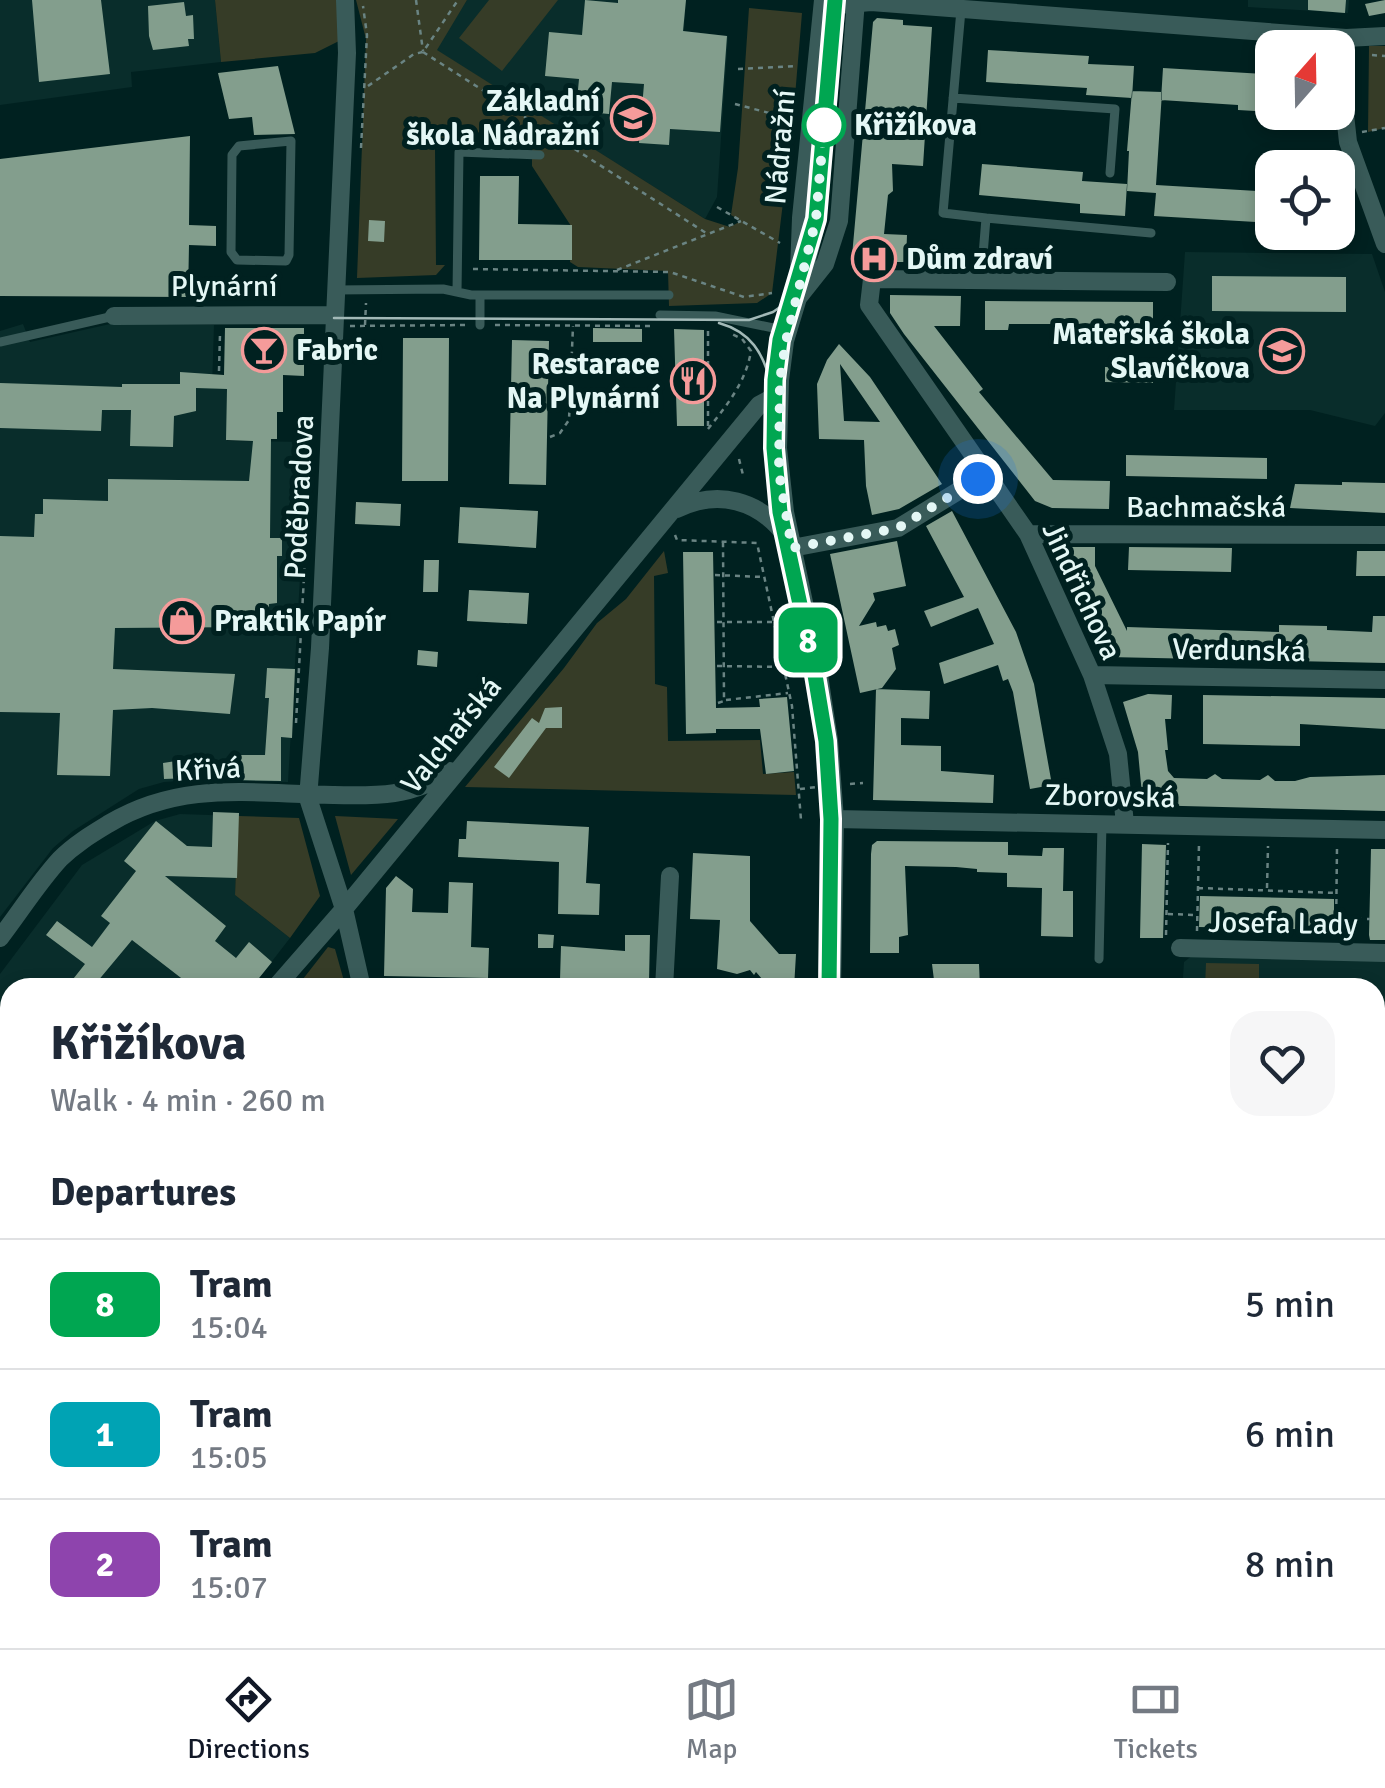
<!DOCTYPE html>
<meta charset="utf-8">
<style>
:root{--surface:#fff;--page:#f6f6f7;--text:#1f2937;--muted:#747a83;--line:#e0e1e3;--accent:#111827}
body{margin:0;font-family:Signika,sans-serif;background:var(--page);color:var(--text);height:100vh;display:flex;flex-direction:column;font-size:38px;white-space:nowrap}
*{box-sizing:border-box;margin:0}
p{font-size:32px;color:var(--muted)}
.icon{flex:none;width:55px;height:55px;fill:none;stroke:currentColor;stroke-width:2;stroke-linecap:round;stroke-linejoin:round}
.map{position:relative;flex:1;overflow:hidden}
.sheet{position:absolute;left:0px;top:978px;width:1385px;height:672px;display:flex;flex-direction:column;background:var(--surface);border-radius:30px 30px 0 0;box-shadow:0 5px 15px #0003}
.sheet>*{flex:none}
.badge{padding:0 20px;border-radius:15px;font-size:35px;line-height:65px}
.needle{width:65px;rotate:20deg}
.fabs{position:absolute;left:1255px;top:30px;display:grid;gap:20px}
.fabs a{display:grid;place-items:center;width:100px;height:100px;border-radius:20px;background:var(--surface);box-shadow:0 5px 15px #0003;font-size:50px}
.you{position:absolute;width:50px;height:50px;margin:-25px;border:8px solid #fff;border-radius:50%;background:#1a73e8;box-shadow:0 0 0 15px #1a73e833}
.map>.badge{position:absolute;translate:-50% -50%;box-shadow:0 0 0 5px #fff}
h2{padding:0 50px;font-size:38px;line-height:90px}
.round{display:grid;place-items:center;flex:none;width:105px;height:105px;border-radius:30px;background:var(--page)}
.summary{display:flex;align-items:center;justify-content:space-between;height:170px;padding:0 50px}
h1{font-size:48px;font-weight:800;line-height:75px}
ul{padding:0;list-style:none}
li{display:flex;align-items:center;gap:30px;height:130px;padding:0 50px;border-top:2px solid var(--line)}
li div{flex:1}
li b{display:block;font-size:38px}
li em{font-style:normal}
li .badge{min-width:110px;font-weight:700;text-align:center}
.tab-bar{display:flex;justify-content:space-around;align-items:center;height:140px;border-top:2px solid var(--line);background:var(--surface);font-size:28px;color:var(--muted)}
.tab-bar a{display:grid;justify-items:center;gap:5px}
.tab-bar .selected{color:var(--accent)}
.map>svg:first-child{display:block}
.built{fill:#092d2b}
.green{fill:#363c27}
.building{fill:#839e8d;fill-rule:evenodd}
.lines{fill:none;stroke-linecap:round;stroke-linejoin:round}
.path{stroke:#6a8483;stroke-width:2.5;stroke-dasharray:5 5;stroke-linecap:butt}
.service{stroke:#395b59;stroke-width:9}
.minor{stroke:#395b59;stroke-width:18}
.tram{stroke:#a2b9b7;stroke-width:2.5}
.line-casing{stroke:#fff;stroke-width:22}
.line{stroke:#00a651;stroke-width:15}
.walk{stroke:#e4f7f5;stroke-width:10;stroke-dasharray:0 18}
.stop-dot{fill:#fff;stroke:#00a651;stroke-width:5}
.labels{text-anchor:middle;stroke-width:10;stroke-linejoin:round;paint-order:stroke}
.poi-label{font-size:30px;font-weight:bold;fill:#e4f7f5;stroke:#002120;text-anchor:end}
.stop-label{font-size:30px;font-weight:bold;fill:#e4f7f5;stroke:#002120;text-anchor:start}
.street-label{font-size:30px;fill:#e4f7f5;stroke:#002120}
</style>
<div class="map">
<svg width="1385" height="1648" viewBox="0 0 1385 1648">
<rect width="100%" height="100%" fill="#002120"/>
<!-- built -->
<path class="built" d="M0 0H215L221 62 131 72 132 87 0 105Z
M467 0H686L684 31 728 36 717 197 705 219 436 50Z
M1248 0H1349L1348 13 1248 7Z
M1185 252 1372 254 1385 292V413L1375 426 1310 410H1174Z
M23 324 30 342 110 324 214 325 212 388 227 389V441L308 442 288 782 192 780 164 782 139 789 73 831 53 848 0 917V331Z
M180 814 238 816 235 895 290 938 252 987 10 988V1107L0 1106V974L82 865 155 821Z
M1193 955 1385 958V1110H1375V988H1137V978H1183L1184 962Z
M0 1139 10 1140V1326H0Z
M0 1378H10L8 1519 0 1518Z
M135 1640H392L393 1648H174L173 1642 135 1645Z"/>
<!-- green -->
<path class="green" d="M215 0H340L339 41 315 53 221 62Z
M356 0H467L437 50 705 219 730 227 741 221 731 215 738 168 749 8 802 13 793 120 772 293 757 303 669 306 668 271 578 267 570 262 571 226 532 166V135L452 131 450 148 435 149 436 265H445L436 275 357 278 366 39Z
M489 0H558L502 71 459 38Z
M1369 46H1385V128L1368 132Z
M664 551 668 573 654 576 655 684 667 687 668 741 760 740 763 774 794 772 796 795 465 787 564 668 597 623 626 599Z
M238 816 299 818 320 896 290 938 235 895Z
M335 816 398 819 351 875Z
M328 947 335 949 344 981 303 979Z
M1206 963 1259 964V987H1205Z
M1385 1257V1439L1375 1440V1262H1384Z
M56 1640H135V1648H56Z
M608 1640H674V1648H609Z
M872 1640H1000V1648H873Z"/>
<!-- building -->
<path class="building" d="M32 0H101L110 74 39 82Z
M585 0 618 3V0H686L683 31 727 36 720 132 670 129 669 145 639 143 644 84 612 82 609 114 576 111 579 79 545 76 549 32 582 35Z
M1308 0H1346L1345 13 1308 10Z
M1385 0V13L1369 16 1365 4Z
M184 2 186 16 193 15 194 39H188L189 46 153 50 149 36 148 6Z
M877 18 903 20V25L932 27 923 166 892 164 893 191 888 195 884 234 907 235 906 262H858L852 256 873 22Z
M988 50 1089 56 1088 64 1134 66 1132 98 1086 95 1087 88 986 82Z
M278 66 295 134 254 135 252 117 229 119 218 73Z
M1163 68 1264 74V82H1272V112L1238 110V105L1161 100Z
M1132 91 1162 92 1156 185 1257 191 1258 183 1272 184V213L1256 214V222L1154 216 1156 193 1127 191 1129 151H1127Z
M190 136 189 225 216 226V246L189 245 188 297 0 296V159Z
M982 164 1083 172 1082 181 1127 184 1125 216 1080 213V204L979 195Z
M480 176H519L518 224 572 225V260H479Z
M369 220 385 221 384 242 368 241Z
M1212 276 1346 277V312L1212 311Z
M890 295 961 296 960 326H934L983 389 979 392 1053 480 1110 481 1109 509 1052 508 1035 501 904 334 890 313Z
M985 301 1153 302V332L1105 333V324H1009L1008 330H985Z
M225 328H304V376L283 375V412H277V439H271L270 538H282V556H277V603L269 604 268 627 115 628 113 669 235 674 230 714 152 708 113 710 110 776 57 775 60 713 0 712V536L34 537 35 514H43V499L108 501V479L249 481 253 441 226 440 227 389 196 388V411L174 416 173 447 130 446 131 410H102L101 431 0 428V383L122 387V384H180V372L224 375Z
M593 328 642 329V342H593Z
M674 329 704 330V426H677Z
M403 338H449L448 481H402Z
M512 340 549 341 546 485 509 484Z
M839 344 870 377 942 484 899 509 872 515 866 486 864 440 819 439 817 384 827 360ZM840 364 880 422 844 421Z
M1105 367 1153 368V383L1105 382Z
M1126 455 1267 458V479L1126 476Z
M1342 482 1385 483V513L1290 508 1295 484 1342 485Z
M356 502 401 504 400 526 355 524Z
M460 507 538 511 536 548 458 543Z
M952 511 1016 632 1034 684 1052 785 1030 789 1013 692 1008 679 1003 681 998 665 944 684 939 663 994 644 978 608 931 627 924 611 964 597 926 526Z
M897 541 906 586 873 593 875 600 859 626 876 622 877 627 886 625 888 631 895 629 899 645 892 648 896 669 882 688 860 693 830 554Z
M1065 547H1095V566L1127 631V627L1279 632V625L1327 626V630L1372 632 1373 616H1385V663L1108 657 1065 573Z
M1129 547 1232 548 1231 572 1128 570Z
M1357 551H1385V576H1356Z
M683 552H713L716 708 760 707 759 699 787 697 794 771 766 774 760 729H716V733L686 734Z
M424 560H439L438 592H423Z
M469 590 529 593 527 624 467 621Z
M418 650 438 652 437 667 417 665Z
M267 668 295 669 292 738 281 737V781L237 780 238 755H265L269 698H265Z
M876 689 930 691 929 719 901 718V745L941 746V771L994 775 993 803 873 800Z
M1148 694 1172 695 1171 719H1165L1168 750H1165L1168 771 1174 778 1207 779 1215 774 1222 779 1260 780 1268 775 1275 781H1295L1310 777 1385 775V811L1143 805 1138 752 1123 702Z
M1203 695 1385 698V729L1300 724V746L1203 744Z
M562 707V728H546L509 778 494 767 532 718 539 723 545 708Z
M176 761 189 762 190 778 164 779 163 763Z
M213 812 239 813 237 878 165 876 226 926 215 941 236 958 249 942 272 962 251 988H194L132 940 92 988H66L85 964 46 935 57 921 92 947 110 923 101 916 136 871 124 861 156 821 187 846 212 847Z
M467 821 589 827 586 883 600 884 599 915 558 914 559 862 458 857 459 839H466Z
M877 841 1008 842V855L1042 856 1043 848H1064L1063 891H1073V937L1041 936 1042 888 1007 887V873L977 872V869L956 867 905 866 908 935 899 937V953H870L871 854 872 845Z
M1142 844 1166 845 1163 938H1140Z
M1371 849H1385V940H1370L1369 935Z
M693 853 750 856V921L779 954H796L794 988H770L756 972 754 975 750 970 737 974 717 969 720 920 690 919Z
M396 876 413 889 412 912 448 913 449 882 473 883 471 947 489 948 488 978 384 976 386 888Z
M1200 896 1334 899V930L1199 927Z
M538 934 554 935 553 948H538Z
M625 935H650L649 982 560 980 561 946 625 951Z
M932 964H979L980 988H935Z"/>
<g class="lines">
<!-- path -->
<path class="path" d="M416 0 423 51
M423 52 706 233
M1372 55 1385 56
M738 69 797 66
M368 86 414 54 423 52 458 0
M735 104 792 119
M1362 132 1385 128
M361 148 367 35 363 6
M717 207 780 243
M473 269 670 272 744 297 772 293
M617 270 741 221
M365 325 366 303
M495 325 652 326
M350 326 467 325
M708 331V428
M219 371 220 334
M708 429C727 405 746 382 751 351L742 339 730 333
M550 437 560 433 569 420 573 326
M739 459 743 475
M675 535 677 540 757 543 792 706 801 820
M715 575 764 577
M717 622H774
M717 666 784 667
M726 700 788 693
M718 703 724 701 723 542
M296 723 310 467
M850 784 863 783
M800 789 817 787
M1198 888 1337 893
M1267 888 1268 846
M1168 914 1195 915
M1337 918 1370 919
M1197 931 1199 844
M1336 934 1337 847
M1166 935 1168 843
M1375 1402H1385
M1375 1589 1385 1588
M109 1640 110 1648
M464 1640V1648
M607 1640 608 1648
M894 1640 895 1648
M916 1640 954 1647 955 1640
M998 1640V1648
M1047 1640 1056 1648
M634 1648 638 1640
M951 1648H962
M1042 1648V1640"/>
<!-- service -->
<path class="service" d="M961 10 943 213 986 218
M953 98 1115 109 1110 173
M291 141 289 255 286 261 237 260 231 252 232 155 239 146Z
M806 262 817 206 834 4
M807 278 822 220 841 6
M981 280 986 218 1151 233
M335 290 443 289 471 295H669
M457 292 459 152 540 155
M480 295V325
M660 315 715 316 788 331
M0 342 114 316
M1099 959 1102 823
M1375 1613H1385
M443 1640 444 1648
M488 1640 489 1648
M1097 1648 1098 1640"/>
<!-- minor -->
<path class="minor" d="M345 0 347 53 320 648 308 798 344 909 362 988
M823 0 801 218 798 298 785 341 780 380 778 448 785 512 818 669 829 740 835 819 832 988
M838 5 871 2 1346 38 1385 36
M1346 38 1343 96 1348 142 1385 244
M798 298 825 264 839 221 856 0
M114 316 334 315
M677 509C718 489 759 500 786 536
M1028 534 1385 535
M792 548 898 528 986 474
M1092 675 1385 680
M835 819 1385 830
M1125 824 1118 754 1092 675 1028 534 869 305 872 279 1167 282
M0 938C20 912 38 883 60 859 75 844 92 834 110 823 183 780 252 794 333 795 377 796 412 797 450 771
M1180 948 1385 953
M275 988 344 909 759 405 779 394
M664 988 670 876
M0 1124 10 1125
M0 1344H10
M1375 1449 1385 1448
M0 1539H10
M42 1640V1648
M407 1640 408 1648
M520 1640V1648
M827 1640 828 1648
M865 1640 866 1648
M679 1648 680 1640"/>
<!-- tram -->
<path class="tram" d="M334 318 749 320 773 312 793 298
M719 323C751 332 763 353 771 383
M829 988 831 819 826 741 814 669 780 512 774 448 778 351 815 219 835 0
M840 1640 841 1648"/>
</g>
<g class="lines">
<defs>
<path id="line" d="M829 988 831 819 826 741 814 669 780 512 774 448 775 380 780 340 816 219 835 0"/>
</defs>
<!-- line casing -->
<use href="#line" class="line-casing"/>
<!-- line -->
<use href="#line" class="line"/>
<!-- walk -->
<path class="walk" d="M824 125 816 219 786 341 780 380 779 472 792 548 898 528 978 479"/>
</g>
<!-- icons -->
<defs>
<symbol id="school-ring" viewBox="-11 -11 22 22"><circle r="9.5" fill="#002120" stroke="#f59b9a" stroke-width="1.5"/><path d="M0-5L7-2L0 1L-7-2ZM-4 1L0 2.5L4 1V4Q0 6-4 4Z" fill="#f59b9a"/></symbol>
<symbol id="hospital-ring" viewBox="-11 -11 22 22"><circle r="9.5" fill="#002120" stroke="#f59b9a" stroke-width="1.5"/><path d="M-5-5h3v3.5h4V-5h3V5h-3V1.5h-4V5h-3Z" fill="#f59b9a"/></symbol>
<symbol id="bar-ring" viewBox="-11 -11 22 22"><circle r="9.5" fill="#002120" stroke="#f59b9a" stroke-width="1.5"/><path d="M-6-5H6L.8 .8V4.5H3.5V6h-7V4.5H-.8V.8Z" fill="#f59b9a"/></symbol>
<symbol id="restaurant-ring" viewBox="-11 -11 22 22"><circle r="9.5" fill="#002120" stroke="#f59b9a" stroke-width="1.5"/><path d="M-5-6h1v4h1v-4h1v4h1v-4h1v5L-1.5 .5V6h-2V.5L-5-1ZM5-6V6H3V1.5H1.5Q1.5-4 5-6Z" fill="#f59b9a"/></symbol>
<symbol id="shop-ring" viewBox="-11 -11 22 22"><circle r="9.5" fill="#002120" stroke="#f59b9a" stroke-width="1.5"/><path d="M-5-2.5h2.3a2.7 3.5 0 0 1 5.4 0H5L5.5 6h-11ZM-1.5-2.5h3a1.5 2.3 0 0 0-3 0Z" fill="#f59b9a"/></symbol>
</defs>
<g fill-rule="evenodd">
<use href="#school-ring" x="608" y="93" width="50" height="50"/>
<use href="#hospital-ring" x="849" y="234" width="50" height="50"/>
<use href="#bar-ring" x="239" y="325" width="50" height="50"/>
<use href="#school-ring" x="1257" y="326" width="50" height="50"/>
<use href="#restaurant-ring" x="668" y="356" width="50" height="50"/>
<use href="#shop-ring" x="157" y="596" width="50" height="50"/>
</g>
<!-- markers -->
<circle class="stop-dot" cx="824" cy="125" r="20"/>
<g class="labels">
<!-- poi labels -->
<g class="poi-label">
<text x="600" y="111">Základní<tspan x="600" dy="34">škola Nádražní</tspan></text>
<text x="906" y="269" text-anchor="start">Dům zdraví</text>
<text x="1250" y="344">Mateřská škola<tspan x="1250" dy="34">Slavíčkova</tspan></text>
<text x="296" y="360" text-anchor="start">Fabric</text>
<text x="660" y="374">Restarace<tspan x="660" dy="34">Na Plynární</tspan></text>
<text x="214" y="631" text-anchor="start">Praktik Papír</text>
</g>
<!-- stop labels -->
<g class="stop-label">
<text x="854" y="135">Křižíkova</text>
</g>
<!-- street labels -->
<g class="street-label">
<text transform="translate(780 147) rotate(-85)" y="10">Nádražní</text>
<text x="224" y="296">Plynární</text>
<text transform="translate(299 497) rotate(-87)" y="10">Poděbradova</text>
<text x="1206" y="517">Bachmačská</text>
<text transform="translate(1082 591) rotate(65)" y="10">Jindřichova</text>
<text transform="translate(1239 650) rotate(1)" y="10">Verdunská</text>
<text transform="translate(451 735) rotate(-51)" y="10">Valchařská</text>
<text transform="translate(208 769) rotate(-3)" y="10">Křivá</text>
<text transform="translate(1110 796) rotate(1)" y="10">Zborovská</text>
<text transform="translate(1283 923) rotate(1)" y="10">Josefa Lady</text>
</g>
</g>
</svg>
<div class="fabs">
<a><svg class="needle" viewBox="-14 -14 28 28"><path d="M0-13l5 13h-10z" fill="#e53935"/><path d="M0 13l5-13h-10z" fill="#747a83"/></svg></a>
<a><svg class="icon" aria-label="locate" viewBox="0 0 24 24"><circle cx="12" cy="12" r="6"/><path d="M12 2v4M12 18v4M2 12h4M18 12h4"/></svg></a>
</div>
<div class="you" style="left:978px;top:479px"></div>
<b class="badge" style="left:808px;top:640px;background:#00a651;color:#fff">8</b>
<section class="sheet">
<div class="summary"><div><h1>Křižíkova</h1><p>Walk · 4 min · 260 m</p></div><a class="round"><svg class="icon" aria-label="heart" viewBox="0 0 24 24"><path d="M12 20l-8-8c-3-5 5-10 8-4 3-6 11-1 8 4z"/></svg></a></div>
<h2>Departures</h2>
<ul>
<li><span class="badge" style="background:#00a651;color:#fff">8</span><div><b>Tram</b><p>15:04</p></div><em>5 min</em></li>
<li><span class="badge" style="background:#00a3b4;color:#fff">1</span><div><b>Tram</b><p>15:05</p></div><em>6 min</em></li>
<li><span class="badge" style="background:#8e44ad;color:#fff">2</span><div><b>Tram</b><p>15:07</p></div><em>8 min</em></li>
</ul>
</section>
</div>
<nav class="tab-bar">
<a class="selected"><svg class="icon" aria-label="directions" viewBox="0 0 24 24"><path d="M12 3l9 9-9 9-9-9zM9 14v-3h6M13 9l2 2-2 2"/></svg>Directions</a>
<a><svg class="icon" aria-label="map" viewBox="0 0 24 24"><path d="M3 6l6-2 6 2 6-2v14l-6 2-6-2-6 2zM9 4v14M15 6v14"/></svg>Map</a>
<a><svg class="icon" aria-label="tickets" viewBox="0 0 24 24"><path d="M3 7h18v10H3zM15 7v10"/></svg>Tickets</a>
</nav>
